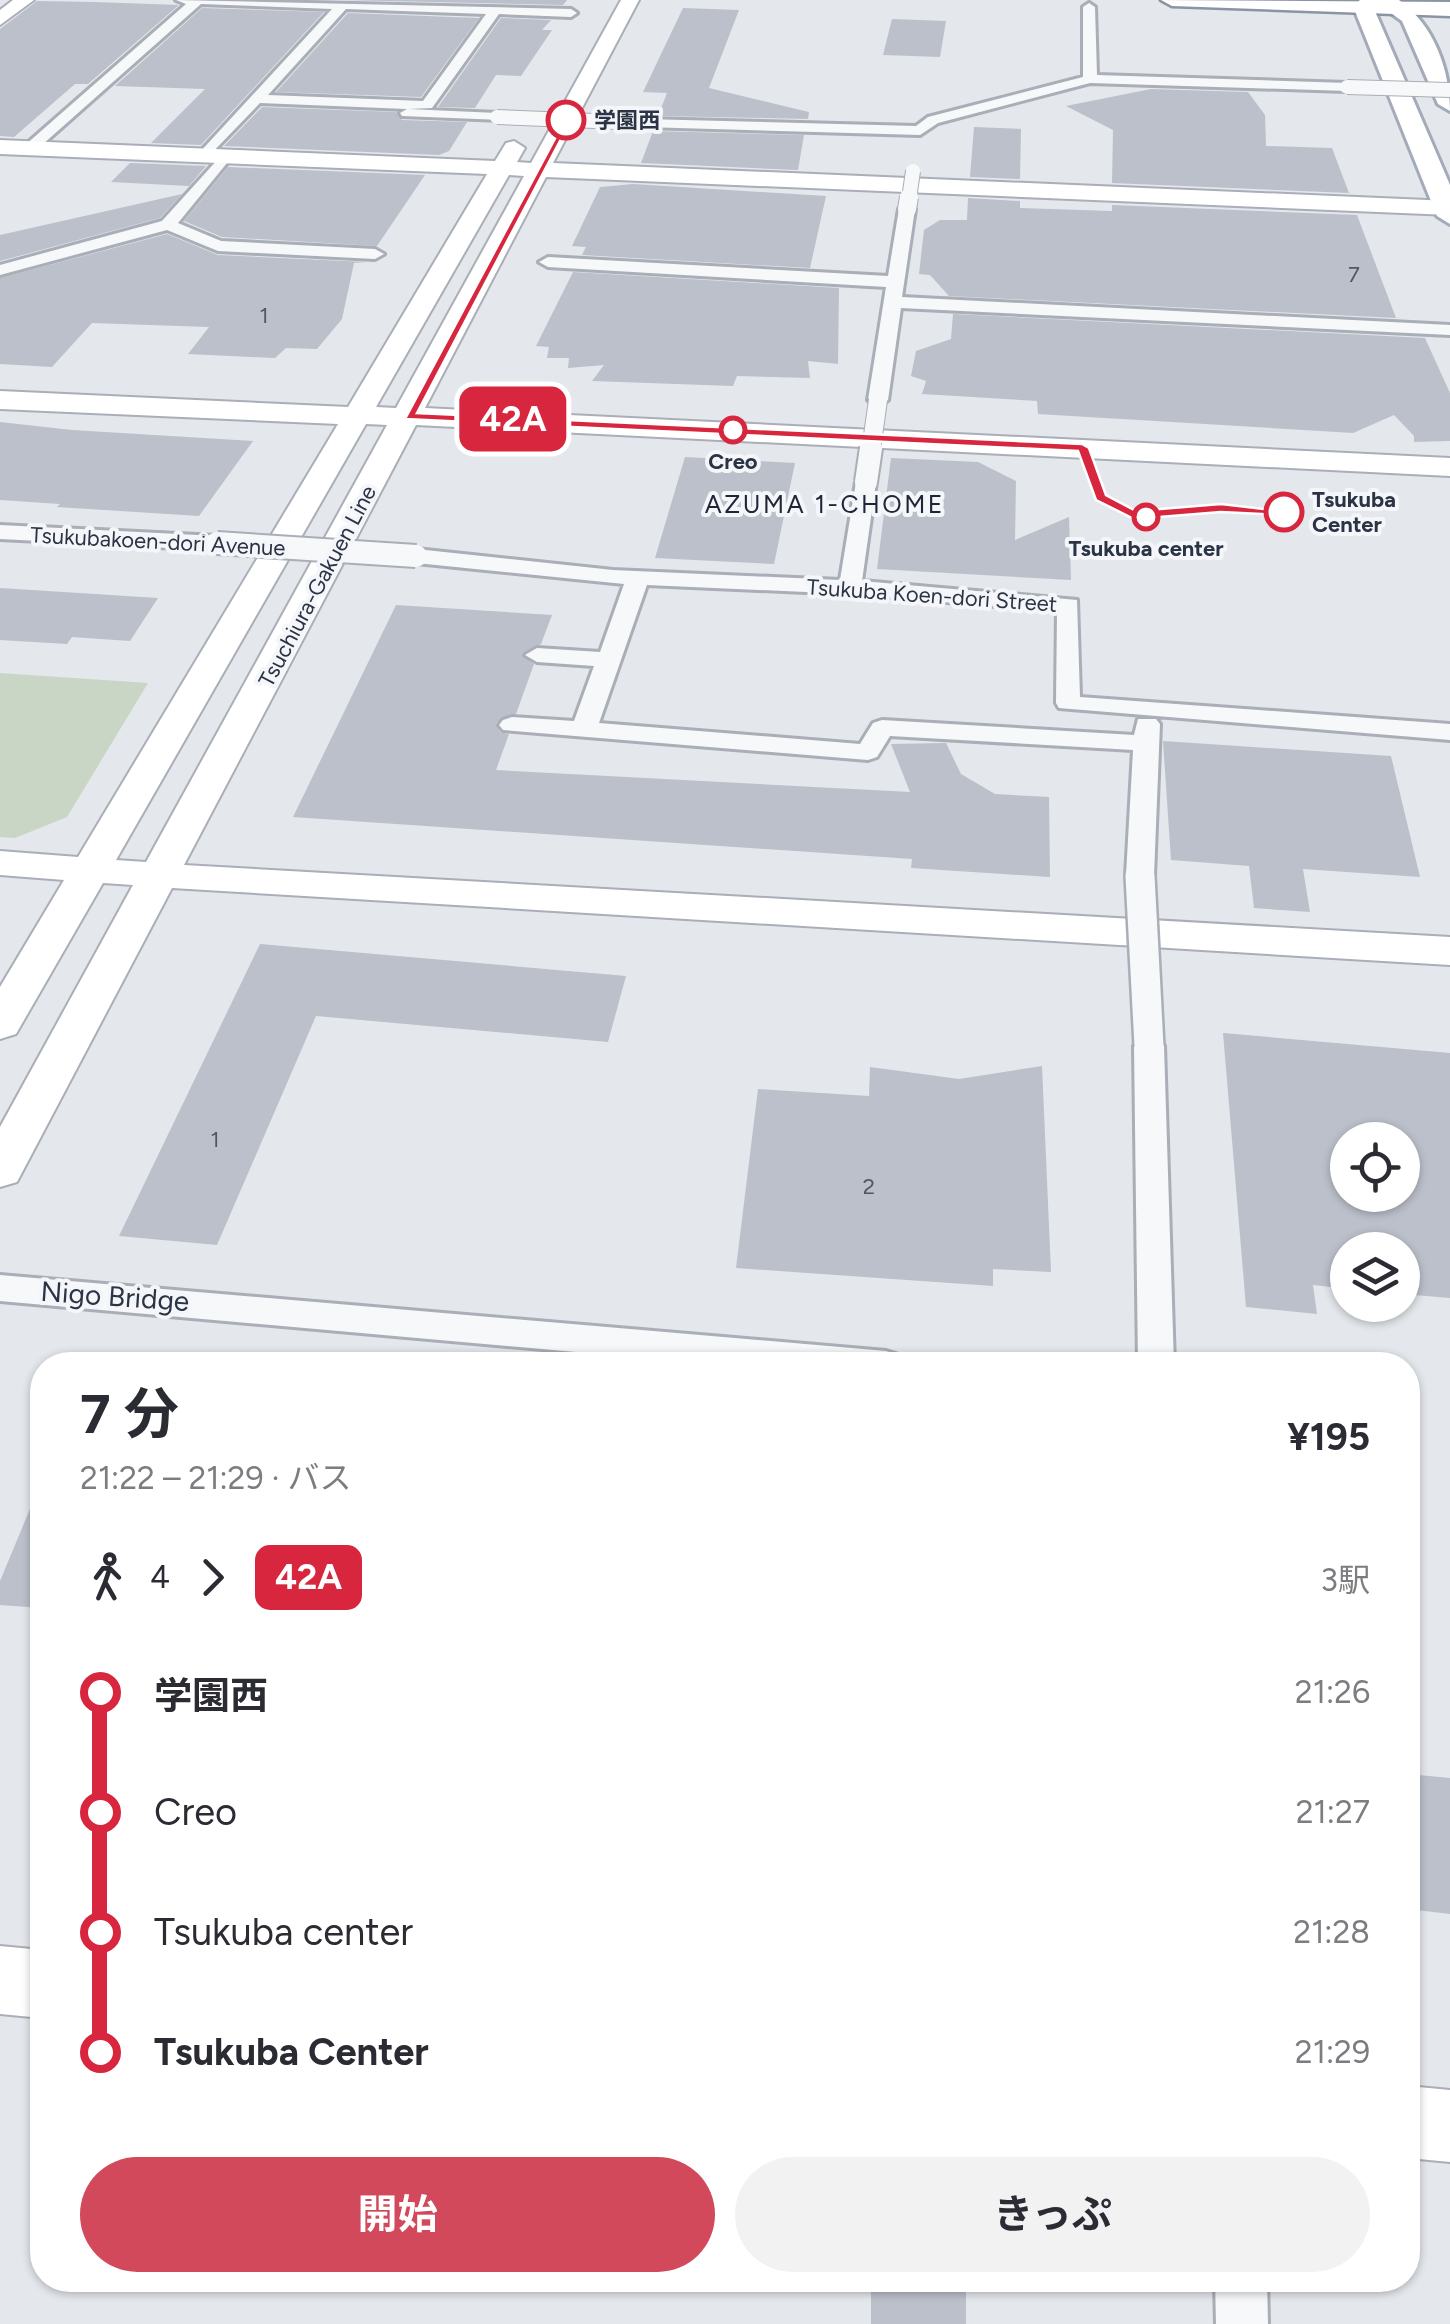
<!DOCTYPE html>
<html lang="ja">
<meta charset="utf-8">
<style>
:root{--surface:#fff;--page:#f2f2f3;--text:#2b2b33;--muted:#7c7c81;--accent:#d1495b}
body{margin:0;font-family:Figtree,"Noto Sans JP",sans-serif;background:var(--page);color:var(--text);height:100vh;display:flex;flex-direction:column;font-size:38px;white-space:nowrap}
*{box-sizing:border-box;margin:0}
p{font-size:32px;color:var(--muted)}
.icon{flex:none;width:55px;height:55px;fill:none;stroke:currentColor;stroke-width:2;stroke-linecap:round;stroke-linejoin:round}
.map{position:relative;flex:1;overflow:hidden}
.drawer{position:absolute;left:30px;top:1352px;width:1390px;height:940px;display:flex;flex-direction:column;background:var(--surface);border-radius:40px;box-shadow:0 2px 8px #0004}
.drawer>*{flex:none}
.badge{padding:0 20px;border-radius:15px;font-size:35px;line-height:65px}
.tools{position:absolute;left:1330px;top:1122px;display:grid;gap:20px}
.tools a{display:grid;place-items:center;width:90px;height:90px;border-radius:50%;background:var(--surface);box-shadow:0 2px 8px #0004;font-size:50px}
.map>.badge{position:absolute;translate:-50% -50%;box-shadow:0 0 0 5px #fff}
.legs{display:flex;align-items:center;gap:15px;height:110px;padding:0 50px;font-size:32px}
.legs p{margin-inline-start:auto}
.head{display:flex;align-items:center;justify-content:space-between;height:170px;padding:0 50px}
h1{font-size:55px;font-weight:700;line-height:75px}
.button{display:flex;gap:20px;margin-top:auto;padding:20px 50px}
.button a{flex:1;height:115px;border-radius:60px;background:var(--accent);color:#fff;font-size:40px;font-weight:700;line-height:115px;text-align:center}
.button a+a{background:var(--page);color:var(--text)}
ul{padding:0 50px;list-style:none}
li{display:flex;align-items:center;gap:35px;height:120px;font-size:38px}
li i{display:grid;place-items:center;width:15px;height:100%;margin:0 12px;background:currentColor}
li i::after{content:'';width:25px;height:25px;margin:-12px;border:8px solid;border-radius:50%;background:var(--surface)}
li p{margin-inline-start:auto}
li:first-child i{background:linear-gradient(#0000 50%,currentColor 0)}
li:last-child i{background:linear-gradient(currentColor 50%,#0000 0)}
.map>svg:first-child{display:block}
.green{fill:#c9d6c5}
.building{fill:#bbc0ca;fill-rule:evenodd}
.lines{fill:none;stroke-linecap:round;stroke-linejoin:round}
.street-casing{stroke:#a9aeb7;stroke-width:6}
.secondary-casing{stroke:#a9aeb7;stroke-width:4}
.primary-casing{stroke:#a3abb8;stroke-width:6}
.highway-casing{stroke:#8b94a3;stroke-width:5}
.street{fill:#f7f8fa;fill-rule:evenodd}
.secondary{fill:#fff;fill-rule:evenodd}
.primary{fill:#fff;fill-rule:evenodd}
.highway{fill:#fff;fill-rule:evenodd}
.street-bridge-far3-casing{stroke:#a9aeb7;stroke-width:16;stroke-linecap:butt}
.street-bridge-far2-casing{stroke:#a9aeb7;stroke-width:20;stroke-linecap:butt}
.street-bridge-far1-casing{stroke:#a9aeb7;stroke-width:26;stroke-linecap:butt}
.street-bridge-casing{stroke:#a9aeb7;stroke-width:34;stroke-linecap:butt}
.street-bridge-far3{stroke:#f7f8fa;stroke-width:14}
.street-bridge-far2{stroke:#f7f8fa;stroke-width:18}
.street-bridge-far1{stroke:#f7f8fa;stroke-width:22}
.street-bridge{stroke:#f7f8fa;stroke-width:29}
.line-1{fill:#d7263d;stroke:#fff;stroke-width:2.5}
.stop-1-dot{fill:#fff;stroke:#d7263d;stroke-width:5}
.labels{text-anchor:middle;stroke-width:8;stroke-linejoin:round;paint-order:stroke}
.far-stop-label{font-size:22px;font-weight:bold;fill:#2b3445;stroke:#f4f6f9;text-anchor:start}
.number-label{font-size:22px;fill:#4f5766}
.far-street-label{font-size:22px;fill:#2b3445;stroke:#f4f6f9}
.far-neighbourhood-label{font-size:25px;letter-spacing:2.5px;fill:#1d2536;stroke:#f4f6f9}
.street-label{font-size:28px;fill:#2b3445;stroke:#f4f6f9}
</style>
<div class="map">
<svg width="1450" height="2324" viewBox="0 0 1450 2324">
<rect width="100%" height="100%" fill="#e4e7ec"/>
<!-- green -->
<path class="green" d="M0 673 148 683 67 817 15 838 0 837Z"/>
<!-- building -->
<path class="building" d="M341 0H567L563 5Z
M37 1 94 2 179 5 88 84H75L14 137 0 136V29Z
M202 8 324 12 201 145 151 143 205 89 115 86Z
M683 8 739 10 709 88 809 112 808 119 658 116 667 93 643 92Z
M348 13 479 18 421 97 276 92Z
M501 18 551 20 542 30H552L521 76 496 75 475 108 438 107Z
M892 19 946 21 940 57 883 55Z
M1151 89 1248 92 1265 115 1266 146 1332 148 1349 193 1112 183 1113 130 1066 106Z
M262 107 396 112 402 120 467 122 449 151 439 155 224 146Z
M974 127 1021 129 1020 179 970 177Z
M653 131 804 135 798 170 641 163Z
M130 163 206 166 189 186 111 182Z
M228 167 425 175 377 246 222 237 184 221Z
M633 184 826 196 810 268 582 255 586 247 572 246 600 187Z
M182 194 160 218 0 261V235Z
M968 198 1020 201V208L1112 211V205L1357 215 1396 318 949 296 930 275 919 274 924 230 940 220H967Z
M167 234 218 255 366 262 354 263 342 319 317 349 286 348 275 358 188 354 209 327 92 323 52 367 0 364V278Z
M573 272 839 288 838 364 808 361 810 378 737 376 733 386 592 381 604 365 568 368 569 358H547L549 347 536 346Z
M953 314 1425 338 1450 393V441L1414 442V436L1394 415 1353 433 1038 414 1037 401 922 394 926 381 911 376 916 351 951 339Z
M0 422 72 430 253 441 199 516 57 507 60 504 0 500Z
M685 457 795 463 774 564 655 558Z
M891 458 978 462 1016 481 1015 540 1069 517 1071 580 877 569Z
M0 588 158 598 130 641 72 637 67 644 0 640Z
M396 605 552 615 541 644 521 654 534 664 516 714 496 723 500 732 509 734 496 770 910 792 891 744 946 743 961 774 995 794 1049 797 1050 877 911 868 912 859 293 817Z
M1163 741 1391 756 1420 877 1303 869 1310 912 1254 908 1249 866 1171 860Z
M260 944 626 976 608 1042 316 1016 217 1245 119 1236Z
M1223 1033 1450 1053V1298L1402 1294V1250H1348V1289L1313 1285 1317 1314 1246 1307ZM1348 1140H1402V1195H1348Z
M1042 1066 1051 1272 993 1269V1286L736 1268 758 1089 869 1096 870 1067 959 1079Z
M42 1480V1608L0 1605V1581Z
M1408 1774 1450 1778V1914L1408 1909Z
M871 2285 966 2292V2324H871Z"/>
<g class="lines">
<defs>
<path id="street" d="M176 0 571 9 577 13 571 17 499 14 432 108 408 109 497 113 502 114V120L402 116 400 113 407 109 260 103 204 161 196 156 199 153 332 9 201 4 34 152H24V146L186 4ZM346 9 486 14 423 101 268 95Z
M1089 3 1095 7 1097 75 1347 83 1354 87 1347 91 1090 83 938 123 920 135 644 127 637 123 644 119 916 126 928 117 1083 77V7Z
M219 158 227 163 178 223 221 241 375 249 384 254 375 259 218 251 167 230 0 275V265L162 221Z
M907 204 915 209 902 297 1450 325V335L901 308 888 400 878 406 868 400 886 287 548 267 539 262 548 257 888 276 899 209Z
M866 476 876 482 862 581 1077 600 1080 697 1450 724V740L1059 708 1056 703 1057 611 850 594 647 585 599 723 860 744 873 723 882 720 1134 735 1138 719H1156L1160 724 1154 876 1140 884 1126 876 1133 750 890 736 877 757 868 760 503 730 499 725 503 720 512 717 574 721 594 666 537 662 525 655 537 648 600 652 624 584 416 563 405 556 416 549 613 570 840 580 856 482Z
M0 525 217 536 228 543 217 550 0 539Z
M1149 1036 1160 1039 1164 1046 1174 1365H1138L1134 1046 1138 1039Z
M0 1275 886 1351 899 1355 904 1365H723L0 1301Z
M1215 2280H1267L1268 2324H1216Z"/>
<path id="secondary" d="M13 0H34L0 25V10Z
M621 0H639L553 163 1450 201V215L546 177 425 408 1450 458V476L416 425 184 865 1450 937V965L172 888 17 1182 0 1187V1127L133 885 103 883 16 1034 0 1039V987L64 880 0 875V851L78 857 338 424 0 409V391L348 407 487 174 0 154V140L495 161 506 143 514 141 525 148 517 162 531 163ZM509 175 524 176 396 408 376 407ZM366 424 387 425 146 862 116 860Z
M0 1946 42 1950V2018L0 2014Z
M1408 2086 1450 2090V2162L1408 2158Z"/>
<path id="primary" d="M1399 0C1434 25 1450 70 1450 111L1438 104 1402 21 1381 6 1374 9 1450 185V224L1437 216 1353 6 1360 0Z"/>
<path id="highway" d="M1161 0 1450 2V16L1172 6Z"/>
</defs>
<!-- street casing -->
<use href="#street" class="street-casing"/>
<!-- secondary casing -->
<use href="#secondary" class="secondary-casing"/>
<!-- primary casing -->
<use href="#primary" class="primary-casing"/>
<!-- highway casing -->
<use href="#highway" class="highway-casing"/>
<!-- street -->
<use href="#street" class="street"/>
<!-- secondary -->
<use href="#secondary" class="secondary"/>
<!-- primary -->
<use href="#primary" class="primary"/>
<!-- highway -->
<use href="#highway" class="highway"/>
<defs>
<path id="street-bridge-far3" d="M1347 87 1450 90
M497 117 644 123
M909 199 913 171"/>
<path id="street-bridge-far2" d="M907 209 909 197
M871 450 878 400"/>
<path id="street-bridge-far1" d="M866 482 871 448
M217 543 416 556"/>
<path id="street-bridge" d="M1140 876 1149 1046"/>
</defs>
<!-- street-bridge-far3 casing -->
<use href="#street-bridge-far3" class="street-bridge-far3-casing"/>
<!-- street-bridge-far2 casing -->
<use href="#street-bridge-far2" class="street-bridge-far2-casing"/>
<!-- street-bridge-far1 casing -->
<use href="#street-bridge-far1" class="street-bridge-far1-casing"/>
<!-- street-bridge casing -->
<use href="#street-bridge" class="street-bridge-casing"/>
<!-- street-bridge-far3 -->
<use href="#street-bridge-far3" class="street-bridge-far3"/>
<!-- street-bridge-far2 -->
<use href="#street-bridge-far2" class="street-bridge-far2"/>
<!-- street-bridge-far1 -->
<use href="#street-bridge-far1" class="street-bridge-far1"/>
<!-- street-bridge -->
<use href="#street-bridge" class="street-bridge"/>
</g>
<!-- line-1 -->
<path class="line-1" d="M566 118 571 120 417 413 1082 444 1089 448 1106 495 1136 511 1221 504 1290 512 1284 515 1221 512 1134 519 1096 500 1078 451 405 419Z"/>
<!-- markers -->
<g class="stop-1-dot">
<circle cx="566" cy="120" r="18"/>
<circle cx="733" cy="430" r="12"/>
<circle cx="1284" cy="512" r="18"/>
<circle cx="1146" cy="517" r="12"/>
</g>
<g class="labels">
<!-- far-stop labels -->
<g class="far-stop-label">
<text x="594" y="128">学園西</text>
<text x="733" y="469" text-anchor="middle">Creo</text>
<text x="1312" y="507">Tsukuba<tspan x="1312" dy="25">Center</tspan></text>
<text x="1146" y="556" text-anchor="middle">Tsukuba center</text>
</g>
<!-- number labels -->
<g class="number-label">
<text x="1354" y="282">7</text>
<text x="264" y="323">1</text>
<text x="215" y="1147">1</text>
<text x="869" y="1194">2</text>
</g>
<!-- far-street labels -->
<g class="far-street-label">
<text transform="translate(158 541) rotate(3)" y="8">Tsukubakoen-dori Avenue</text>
<text transform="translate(317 586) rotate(-62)" y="8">Tsuchiura-Gakuen Line</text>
<text transform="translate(932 595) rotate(4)" y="8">Tsukuba Koen-dori Street</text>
</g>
<!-- far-neighbourhood labels -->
<g class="far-neighbourhood-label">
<text x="825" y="513">AZUMA 1-CHOME</text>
</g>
<!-- street labels -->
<g class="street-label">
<text transform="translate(115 1296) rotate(4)" y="10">Nigo Bridge</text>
</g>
</g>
</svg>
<div class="tools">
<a><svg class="icon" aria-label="locate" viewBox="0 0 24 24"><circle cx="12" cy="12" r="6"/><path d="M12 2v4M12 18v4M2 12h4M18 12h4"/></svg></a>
<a><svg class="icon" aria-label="layers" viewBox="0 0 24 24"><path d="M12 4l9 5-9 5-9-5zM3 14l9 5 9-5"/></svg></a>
</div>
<b class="badge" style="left:513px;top:419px;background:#d7263d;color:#fff">42A</b>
<section class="drawer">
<div class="head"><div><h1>7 分</h1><p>21:22 – 21:29 · バス</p></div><b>¥195</b></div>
<div class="legs"><svg class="icon" aria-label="walk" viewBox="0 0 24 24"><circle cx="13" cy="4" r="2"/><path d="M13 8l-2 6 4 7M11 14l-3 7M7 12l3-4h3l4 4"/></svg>4<svg class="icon" aria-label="forward" viewBox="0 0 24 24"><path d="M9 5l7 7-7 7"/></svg><b class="badge" style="background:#d7263d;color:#fff">42A</b><p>3駅</p></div>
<ul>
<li><i style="color:#d7263d"></i><b>学園西</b><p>21:26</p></li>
<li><i style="color:#d7263d"></i><span>Creo</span><p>21:27</p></li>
<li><i style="color:#d7263d"></i><span>Tsukuba center</span><p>21:28</p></li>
<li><i style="color:#d7263d"></i><b>Tsukuba Center</b><p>21:29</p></li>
</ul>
<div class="button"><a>開始</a><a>きっぷ</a></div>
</section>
</div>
